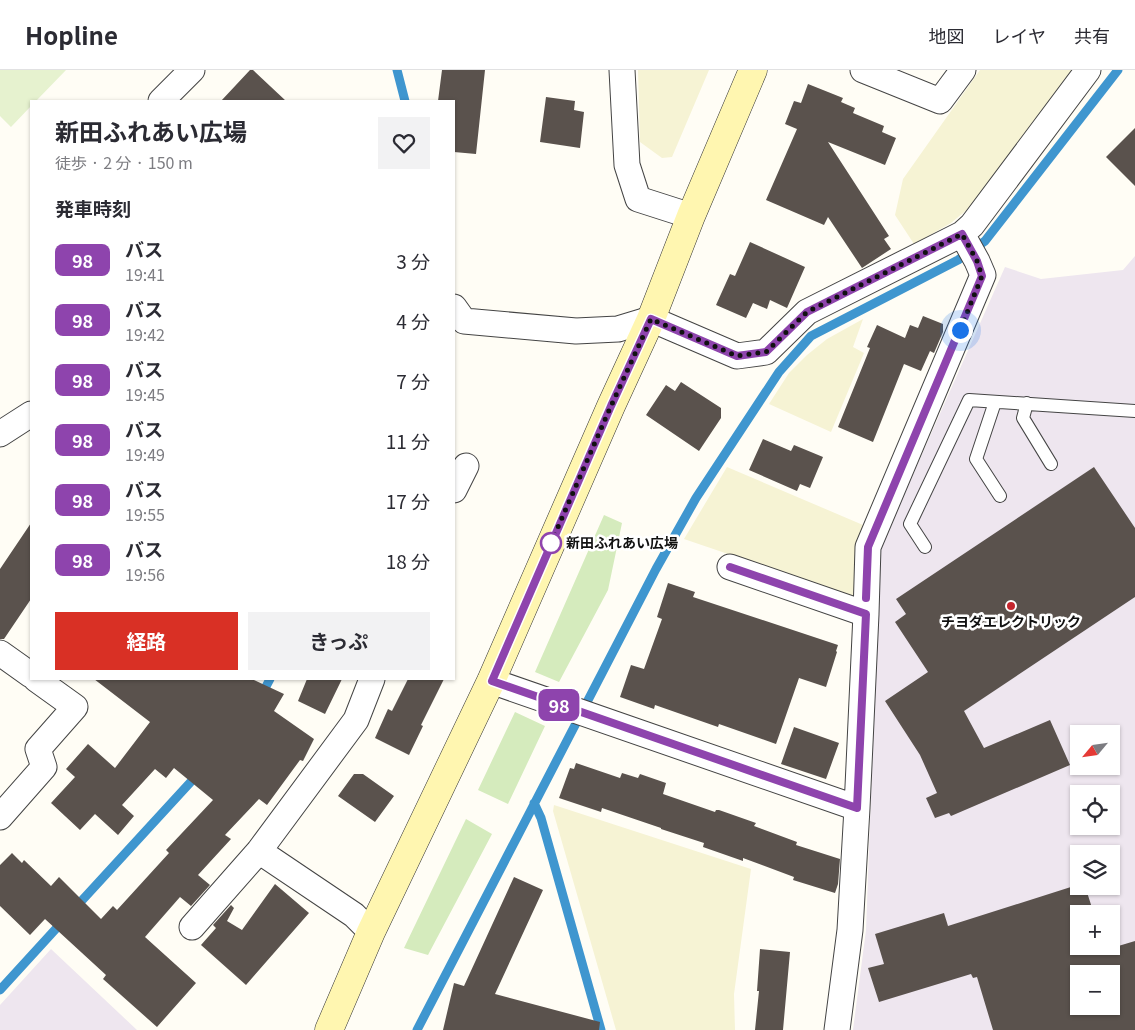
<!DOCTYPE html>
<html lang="ja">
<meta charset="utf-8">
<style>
:root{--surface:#fff;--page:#f2f2f3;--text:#2b2b33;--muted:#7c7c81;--line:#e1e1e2;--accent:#d93025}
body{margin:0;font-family:Georgia,"Noto Sans JP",serif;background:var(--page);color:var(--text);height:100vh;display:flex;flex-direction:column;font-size:19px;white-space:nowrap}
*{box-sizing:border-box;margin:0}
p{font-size:16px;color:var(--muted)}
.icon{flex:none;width:28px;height:28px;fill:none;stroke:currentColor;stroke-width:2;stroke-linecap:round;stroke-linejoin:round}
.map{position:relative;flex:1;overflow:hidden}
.panel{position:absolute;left:30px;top:30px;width:425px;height:580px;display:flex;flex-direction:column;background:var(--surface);border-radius:0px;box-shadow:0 1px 4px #0004}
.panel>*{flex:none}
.badge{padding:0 10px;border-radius:8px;font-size:18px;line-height:32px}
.needle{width:32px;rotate:241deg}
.tools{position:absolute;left:1070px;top:655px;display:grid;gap:10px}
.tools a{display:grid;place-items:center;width:50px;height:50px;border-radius:0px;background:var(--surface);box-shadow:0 1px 4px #0004;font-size:25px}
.you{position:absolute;width:25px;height:25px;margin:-12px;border:4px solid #fff;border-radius:50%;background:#1a73e8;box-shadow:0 0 0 8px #1a73e833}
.map>.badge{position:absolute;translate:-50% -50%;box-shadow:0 0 0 2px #fff}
h2{padding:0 25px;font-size:19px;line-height:45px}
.round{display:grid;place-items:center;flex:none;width:52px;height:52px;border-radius:0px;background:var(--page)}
.headline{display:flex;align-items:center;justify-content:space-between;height:85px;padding:0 25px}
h1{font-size:24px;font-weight:700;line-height:38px}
.cta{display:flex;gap:10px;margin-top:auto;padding:10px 25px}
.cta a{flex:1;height:58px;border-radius:0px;background:var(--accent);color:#fff;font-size:20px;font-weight:700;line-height:58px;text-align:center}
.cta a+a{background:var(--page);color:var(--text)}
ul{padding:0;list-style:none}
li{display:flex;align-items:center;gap:15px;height:60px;padding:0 25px}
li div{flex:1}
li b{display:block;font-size:19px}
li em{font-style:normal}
li .badge{min-width:55px;font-weight:700;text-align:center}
header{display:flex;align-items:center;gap:30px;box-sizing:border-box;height:70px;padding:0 25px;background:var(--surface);border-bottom:1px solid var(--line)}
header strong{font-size:24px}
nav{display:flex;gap:28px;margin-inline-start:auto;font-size:18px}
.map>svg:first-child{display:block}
.industrial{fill:#eee6ef;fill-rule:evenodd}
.farmland{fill:#f6f3d4}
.green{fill:#d5ebbd}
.pitch{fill:#e6f2cf}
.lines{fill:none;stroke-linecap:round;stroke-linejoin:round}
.stream{stroke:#3f96cf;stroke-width:9}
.building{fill:#5a524d;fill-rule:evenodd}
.lane-casing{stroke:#444;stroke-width:14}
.street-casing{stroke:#444;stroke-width:27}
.secondary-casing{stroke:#333;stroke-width:29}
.lane{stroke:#fff;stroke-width:12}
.street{stroke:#fff;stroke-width:25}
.secondary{stroke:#fff6b0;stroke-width:28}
.line-casing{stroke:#fff;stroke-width:11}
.line{stroke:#8e44ad;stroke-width:8}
.walk{stroke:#111;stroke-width:5;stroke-dasharray:0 9}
.stop-dot{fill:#fff;stroke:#8e44ad;stroke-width:2.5}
.poi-dot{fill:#c4262e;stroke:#fff;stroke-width:2}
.labels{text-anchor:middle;stroke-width:5;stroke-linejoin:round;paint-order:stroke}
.stop-label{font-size:14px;font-weight:bold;fill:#111;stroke:#fff;text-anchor:start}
.poi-label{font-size:14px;font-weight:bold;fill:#111;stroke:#fff}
</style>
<header>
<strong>Hopline</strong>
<nav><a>地図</a><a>レイヤ</a><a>共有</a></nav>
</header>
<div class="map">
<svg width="1135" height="960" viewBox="0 0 1135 960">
<rect width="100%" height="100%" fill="#fffdf5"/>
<!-- industrial -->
<path class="industrial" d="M1135 186V960H853L866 860 880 479 1005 197 1041 209 1123 200ZM1079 664H1111V696H1079ZM1079 724H1111V756H1079ZM1079 784H1111V816H1079ZM1079 844H1111V876H1079ZM1079 904H1111V936H1079Z
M51 879 137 960H0V935Z"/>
<!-- farmland -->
<path class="farmland" d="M638 0H709L672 87 662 88 640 72Z
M980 0H1072L969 138 951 153 914 174 895 145 903 109Z
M863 249 853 277 864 283 831 362 769 334 789 303 807 285 827 269Z
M727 397 863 455 859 466 857 523 852 526 684 469Z
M554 735 751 799 734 924 735 960H616L553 741Z"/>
<!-- green -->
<path class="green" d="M604 445 622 453 608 520 559 612 535 602Z
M515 642 545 656 508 734 478 720Z
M466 749 492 764 428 885 404 878Z"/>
<!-- pitch -->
<path class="pitch" d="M0 0H66L36 31H31V36L11 57 0 46Z"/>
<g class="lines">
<!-- stream -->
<path class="stream" d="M397 0 405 31
M261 626 270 609
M534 733 541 748 601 960
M75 838 198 704
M0 920 63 851
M417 960 656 499 696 428 779 302 811 266 958 190 985 171 1118 0"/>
</g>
<!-- building -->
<path class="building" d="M250 0H253L286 31H221Z
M442 0H485L476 84 454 82V31H438Z
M808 14 843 28 841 32 855 38 853 43 884 56 882 62 896 68 885 95 828 72 889 166 884 169 891 179 862 198 828 147 824 155 766 130 797 59 785 54 794 31 801 33Z
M546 27 575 31 574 40 584 42 580 78 540 72Z
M1135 58V116L1106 87Z
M750 172 805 197 787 238 770 230 767 239 753 233 746 248 716 235 730 204 735 206Z
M923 246 943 254V262L934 283 930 281 921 301 904 294 873 372 838 357 870 278 867 277 877 255 905 268 910 255 918 258Z
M681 312 721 338V348L699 381 646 345 666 315 675 321Z
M763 369 791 381 794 375 823 387 810 418 800 414 797 421 749 400Z
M1094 397 1135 458V527L964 641 984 678 1050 650 1070 695 951 746 949 743 935 748 926 728 937 723 920 685 885 631 928 602 895 552 906 544 896 529Z
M31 453V529L4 569H0V499Z
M668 513 695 522 693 527 838 575 836 581 837 582 826 617 799 608 776 674 719 654 718 657 655 635 654 639 620 627 631 595 644 599 662 549 657 547Z
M94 609H252L284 624 274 641 314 669 303 691 300 690 267 735 259 729 225 765 231 769 198 805 210 815 191 836 180 827 145 867 196 913 157 957 103 909 106 905 45 849 30 865 0 836V795L12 783 22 793 24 790 51 816 59 807 101 849 113 836 117 840 169 783 166 780 213 730 174 698 166 708 155 699 122 735 134 746 118 765 95 744 80 760 51 733 75 707 66 699 88 674 115 698 150 652Z
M307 609H342L325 644 298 631Z
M408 609H444L421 655 423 656 409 685 375 668 388 639 392 641Z
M794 657 839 673 826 709 781 694Z
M576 693 620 708 622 703 638 708 640 704 666 713 663 724 715 742 716 740H719L756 753 754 756 797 772 796 775 840 789 838 814 835 823 793 810 794 807 743 788V791L703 777 704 773 661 759V758L602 738 601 742 559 728 570 698 574 699Z
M354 704H363L394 726 375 752 338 726Z
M514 807 543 820 495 924 600 952 599 960H443L454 913 464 916Z
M275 814 309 843 246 915 201 875 216 858 213 855 231 835 234 838 227 851 242 860Z
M1074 816H1085L1094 844H1079V876H1104L1105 880 1135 871V960H993L977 907 973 908 971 904 879 932 868 898 884 894 875 864 944 843 948 856ZM1079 904H1111V936H1079Z
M760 879 790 882 783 960H755L759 921H757Z"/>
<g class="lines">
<defs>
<path id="lane" d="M995 332 976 389 1000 426
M1027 333 1023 348 1051 394
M925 477 910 454 969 330 1135 341"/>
<path id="street" d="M622 0 627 95 638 129 691 146
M863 0 940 31 963 0
M161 31 192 0
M454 237 464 251 576 261 618 259 651 249 737 286 766 282 807 242 962 164 972 155 1088 0
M0 364 31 344
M454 420 466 396
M730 497 866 544
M0 583 31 605
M491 611 857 738
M0 747 44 697 38 679 75 637 36 609
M259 781 354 845 371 862
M192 857 259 781 356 650 372 609
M837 960 850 860 857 738 866 544 868 477 983 205 977 191 962 164"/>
<path id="secondary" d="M329 960 371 862 491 611 611 336 651 249 691 146 753 0"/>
</defs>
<!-- lane casing -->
<use href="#lane" class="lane-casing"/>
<!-- street casing -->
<use href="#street" class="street-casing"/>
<!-- secondary casing -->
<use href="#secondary" class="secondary-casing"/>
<!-- lane -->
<use href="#lane" class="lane"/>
<!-- street -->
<use href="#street" class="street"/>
<!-- secondary -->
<use href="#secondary" class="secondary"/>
</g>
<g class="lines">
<defs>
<path id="line" d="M730 497 866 544 857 738 492 611 611 336 651 249 737 286 766 282 807 242 962 164 977 191 982 206 868 477 866 528"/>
</defs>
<!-- line casing -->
<use href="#line" class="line-casing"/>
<!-- line -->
<use href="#line" class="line"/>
<!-- walk -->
<path class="walk" d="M551 473 611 336 651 249 737 286 766 282 807 242 962 164 977 191 982 206 960 260"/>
</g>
<!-- markers -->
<circle class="stop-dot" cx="551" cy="473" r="10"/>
<circle class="poi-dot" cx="1011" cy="536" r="5"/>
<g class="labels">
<!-- stop labels -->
<g class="stop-label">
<text x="566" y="478">新田ふれあい広場</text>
</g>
<!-- poi labels -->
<g class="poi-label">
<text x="1011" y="557">チヨダエレクトリック</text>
</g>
</g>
</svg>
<div class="tools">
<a><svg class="needle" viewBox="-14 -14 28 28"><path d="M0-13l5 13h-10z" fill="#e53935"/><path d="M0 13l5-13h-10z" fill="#7c7c81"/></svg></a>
<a><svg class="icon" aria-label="locate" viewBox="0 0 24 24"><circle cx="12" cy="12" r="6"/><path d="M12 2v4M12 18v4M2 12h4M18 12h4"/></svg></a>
<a><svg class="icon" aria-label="layers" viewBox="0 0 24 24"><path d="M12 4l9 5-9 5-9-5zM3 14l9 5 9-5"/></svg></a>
<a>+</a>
<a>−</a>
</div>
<div class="you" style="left:960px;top:260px"></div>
<b class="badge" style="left:559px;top:635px;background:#8e44ad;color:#fff">98</b>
<section class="panel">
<div class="headline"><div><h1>新田ふれあい広場</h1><p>徒歩 · 2 分 · 150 m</p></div><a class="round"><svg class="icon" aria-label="heart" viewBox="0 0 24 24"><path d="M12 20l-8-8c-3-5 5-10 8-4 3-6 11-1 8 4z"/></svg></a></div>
<h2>発車時刻</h2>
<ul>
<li><span class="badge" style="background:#8e44ad;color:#fff">98</span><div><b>バス</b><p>19:41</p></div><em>3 分</em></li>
<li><span class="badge" style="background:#8e44ad;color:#fff">98</span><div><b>バス</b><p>19:42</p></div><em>4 分</em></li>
<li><span class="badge" style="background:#8e44ad;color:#fff">98</span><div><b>バス</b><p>19:45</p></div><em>7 分</em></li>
<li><span class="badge" style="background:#8e44ad;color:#fff">98</span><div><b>バス</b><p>19:49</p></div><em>11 分</em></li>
<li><span class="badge" style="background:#8e44ad;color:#fff">98</span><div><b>バス</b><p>19:55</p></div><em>17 分</em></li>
<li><span class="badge" style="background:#8e44ad;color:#fff">98</span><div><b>バス</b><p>19:56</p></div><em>18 分</em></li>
</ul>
<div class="cta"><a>経路</a><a>きっぷ</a></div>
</section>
</div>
